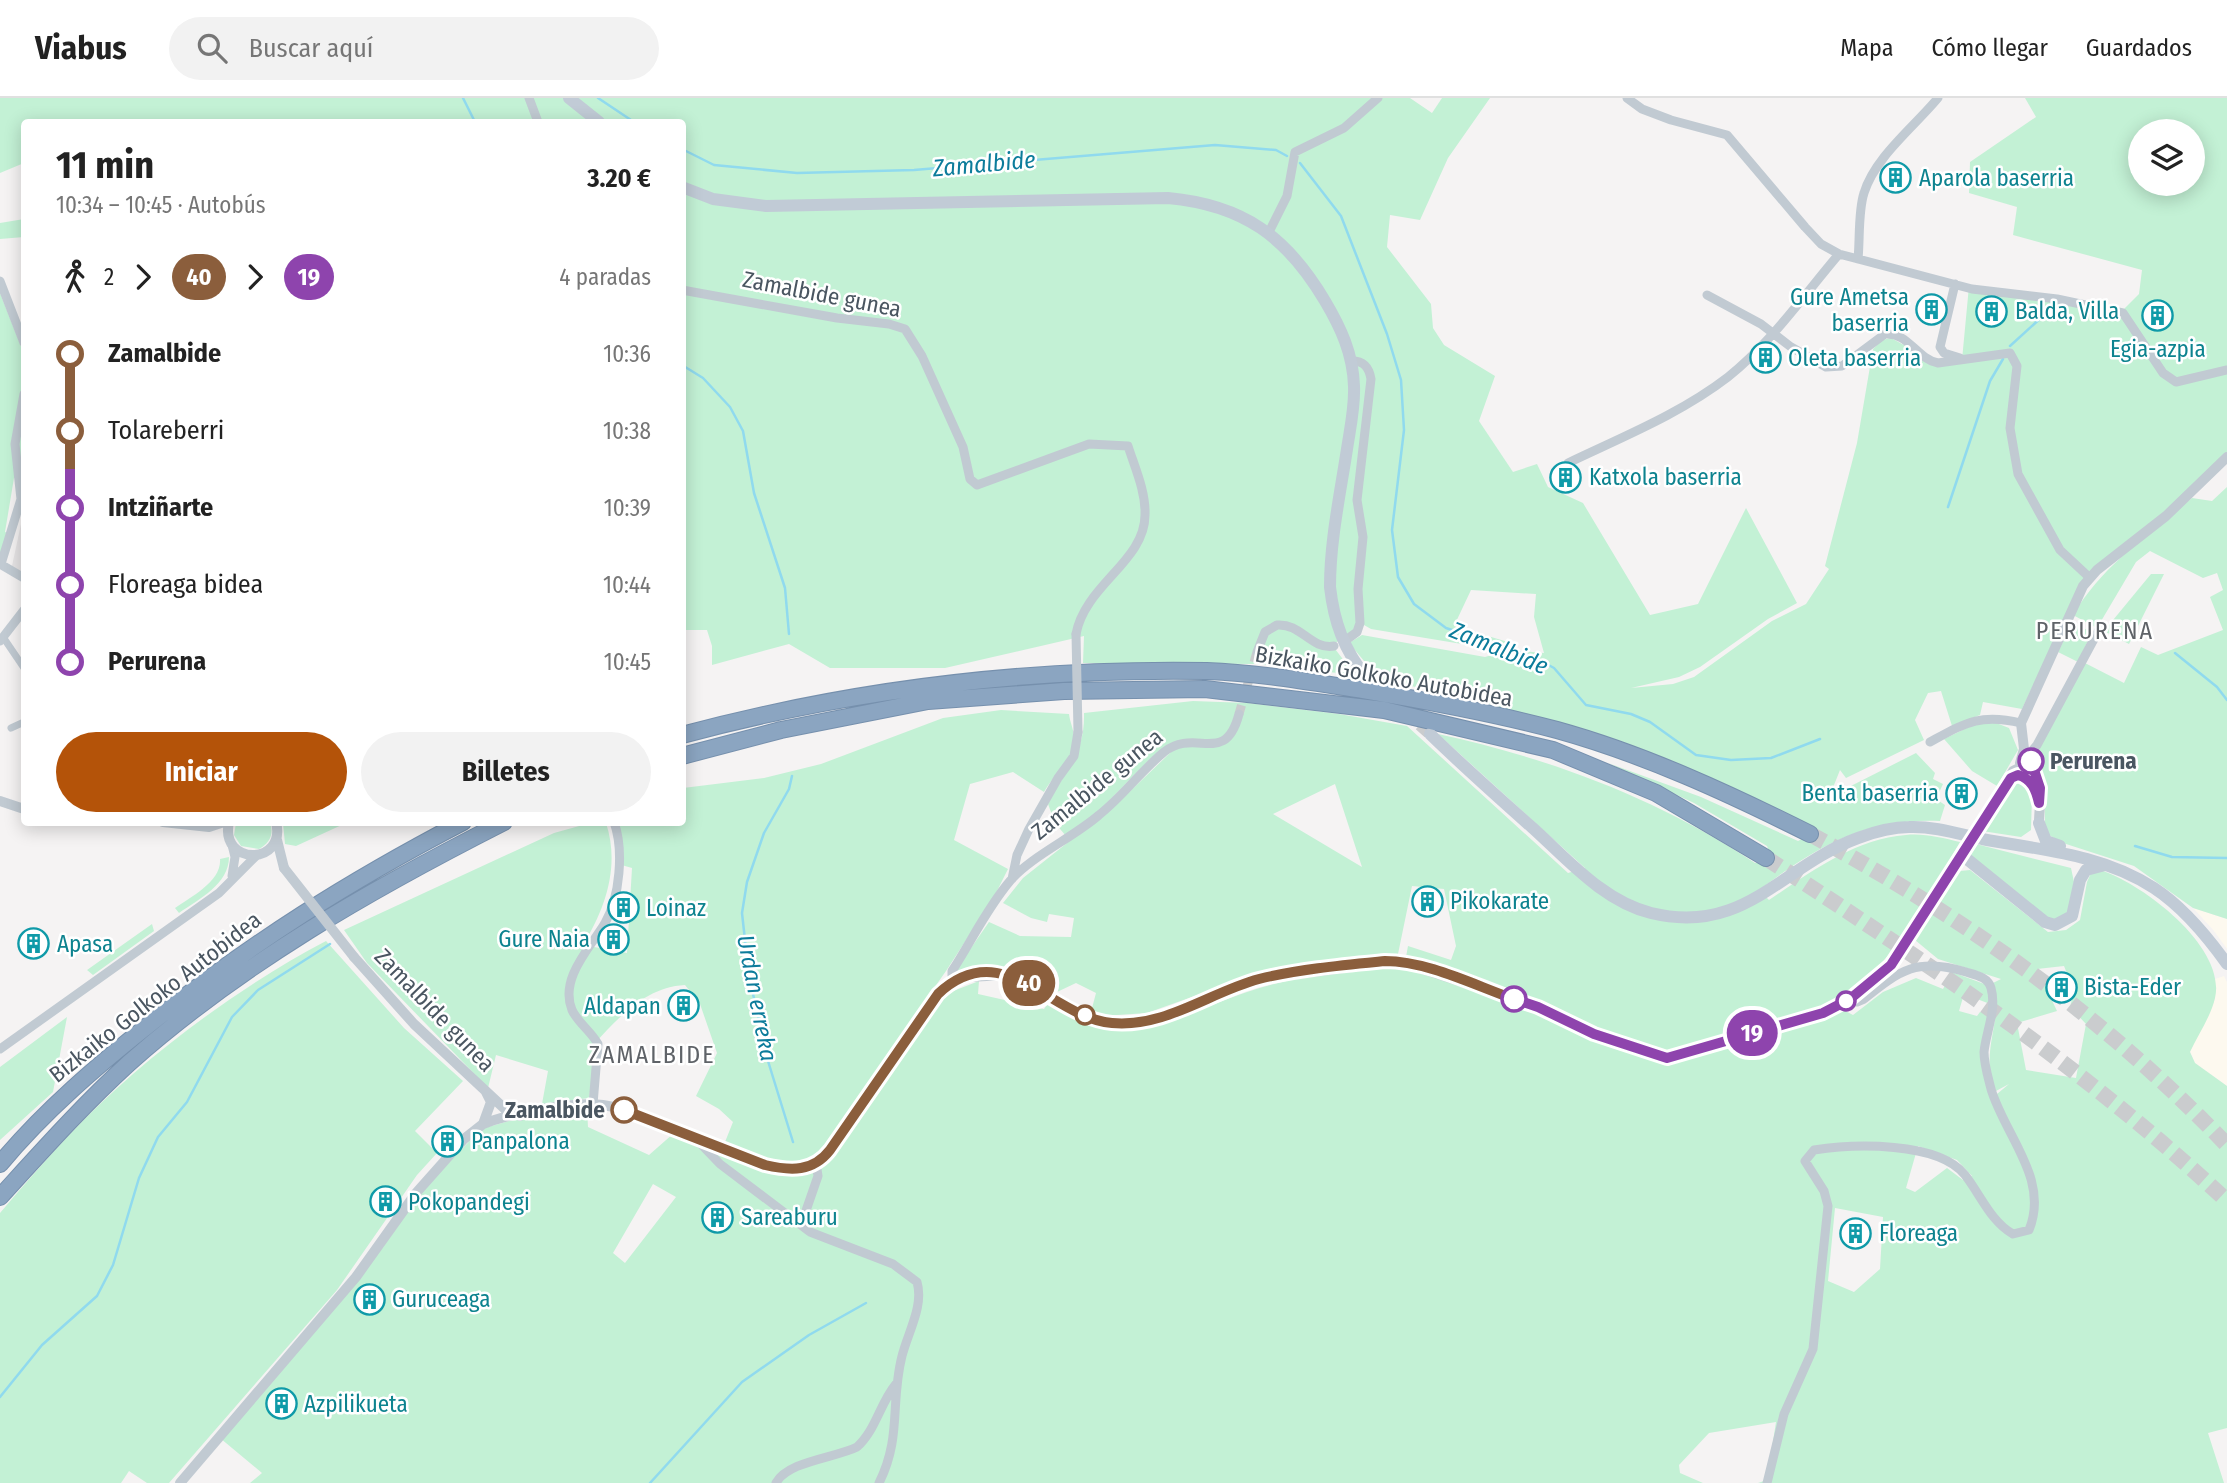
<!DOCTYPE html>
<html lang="es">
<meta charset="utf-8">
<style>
:root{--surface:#fff;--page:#f2f2f2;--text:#222;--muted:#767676;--line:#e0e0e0;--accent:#b45309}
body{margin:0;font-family:"Fira Sans Condensed",sans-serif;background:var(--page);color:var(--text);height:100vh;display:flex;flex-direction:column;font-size:26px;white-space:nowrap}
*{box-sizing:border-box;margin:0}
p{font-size:23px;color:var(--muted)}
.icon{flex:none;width:38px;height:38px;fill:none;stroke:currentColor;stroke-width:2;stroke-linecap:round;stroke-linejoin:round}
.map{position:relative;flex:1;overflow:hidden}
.panel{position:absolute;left:21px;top:21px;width:665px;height:707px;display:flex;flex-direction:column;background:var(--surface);border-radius:7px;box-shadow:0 4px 18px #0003}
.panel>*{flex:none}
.badge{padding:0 14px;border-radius:23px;font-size:24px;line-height:46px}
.buttons{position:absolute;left:2128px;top:21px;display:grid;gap:14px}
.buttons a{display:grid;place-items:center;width:77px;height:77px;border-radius:50%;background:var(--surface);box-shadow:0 4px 18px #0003;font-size:35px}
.map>.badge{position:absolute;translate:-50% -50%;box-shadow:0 0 0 4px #fff}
.legs{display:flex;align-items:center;gap:10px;height:77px;padding:0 35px;font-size:23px}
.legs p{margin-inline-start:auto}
.overview{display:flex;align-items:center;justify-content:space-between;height:119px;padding:0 35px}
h1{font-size:38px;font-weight:700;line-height:52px}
.action{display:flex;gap:14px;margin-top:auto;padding:14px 35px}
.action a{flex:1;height:80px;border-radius:42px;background:var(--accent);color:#fff;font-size:28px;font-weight:700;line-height:80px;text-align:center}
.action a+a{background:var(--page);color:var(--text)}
ul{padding:0 35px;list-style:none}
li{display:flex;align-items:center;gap:24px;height:77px;font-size:26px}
li i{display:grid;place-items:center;width:10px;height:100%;margin:0 9px;background:currentColor}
li i::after{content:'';width:18px;height:18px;margin:-9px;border:5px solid;border-radius:50%;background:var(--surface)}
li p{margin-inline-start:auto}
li:first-child i{background:linear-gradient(#0000 50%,currentColor 0)}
li:last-child i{background:linear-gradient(currentColor 50%,#0000 0)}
header{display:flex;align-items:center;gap:42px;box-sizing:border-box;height:98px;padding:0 35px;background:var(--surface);border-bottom:2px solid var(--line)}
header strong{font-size:33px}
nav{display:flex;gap:38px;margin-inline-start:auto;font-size:24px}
.search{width:490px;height:63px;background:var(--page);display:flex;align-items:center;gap:18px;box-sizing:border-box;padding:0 24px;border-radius:38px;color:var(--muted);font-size:26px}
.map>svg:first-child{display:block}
.commercial{fill:#fdf9ef}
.education{fill:#e6e4e5}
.green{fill:#c3f1d5;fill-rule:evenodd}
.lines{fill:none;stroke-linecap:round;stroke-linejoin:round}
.stream{stroke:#90daee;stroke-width:2.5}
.minor-tunnel{stroke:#caccce;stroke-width:9;stroke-dasharray:9 4.5;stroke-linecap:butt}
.secondary-tunnel{stroke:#caccce;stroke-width:12;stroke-dasharray:12 6;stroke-linecap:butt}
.motorway-tunnel{stroke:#caccce;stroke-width:16;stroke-dasharray:16 8;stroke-linecap:butt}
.motorway-casing{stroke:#7690ad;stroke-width:18}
.pedestrian{stroke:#c1cad2;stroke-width:7}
.minor{stroke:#c1cad2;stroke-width:9}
.tertiary{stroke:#c1cad2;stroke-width:10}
.secondary{stroke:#c1cbd6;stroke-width:12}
.motorway{stroke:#8ba5c1;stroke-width:16}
.minor-bridge{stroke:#c1cad2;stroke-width:9}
.tertiary-bridge{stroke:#c1cad2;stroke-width:10}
.line-1-casing{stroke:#fff;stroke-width:16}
.line-2-casing{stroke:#fff;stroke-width:16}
.line-1{stroke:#8b5e3c;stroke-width:10}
.line-2{stroke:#8e44ad;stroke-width:10}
.stop-2-dot{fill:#fff;stroke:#8e44ad;stroke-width:3.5}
.stop-1-dot{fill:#fff;stroke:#8b5e3c;stroke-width:3.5}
.labels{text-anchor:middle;stroke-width:5;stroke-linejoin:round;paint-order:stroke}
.culture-label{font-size:23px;fill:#0d838f;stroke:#fff;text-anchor:start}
.street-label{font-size:23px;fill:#4a5661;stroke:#fff}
.stop-label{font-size:23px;font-weight:bold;fill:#4a5661;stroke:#fff;text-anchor:start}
.water-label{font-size:24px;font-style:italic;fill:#0c7c9b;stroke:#fff}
.neighbourhood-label{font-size:24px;letter-spacing:2px;fill:#5f6368;stroke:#fff}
</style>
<header>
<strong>Viabus</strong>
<div class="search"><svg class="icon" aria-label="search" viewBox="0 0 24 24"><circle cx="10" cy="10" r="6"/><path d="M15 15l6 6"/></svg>Buscar aquí</div>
<nav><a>Mapa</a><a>Cómo llegar</a><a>Guardados</a></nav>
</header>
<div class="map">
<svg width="2227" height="1385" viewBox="0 0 2227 1385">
<rect width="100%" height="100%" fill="#f5f3f3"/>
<!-- commercial -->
<path class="commercial" d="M2193 810 2227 821V851L2214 833Z
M2224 878 2227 884V988L2195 965 2190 953 2215 901V881Z"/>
<!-- education -->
<path class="education" d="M24 412V477L12 468Z"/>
<!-- green -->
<path class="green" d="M0 0H1410L1432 15 1442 0H1490L1448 60 1420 122 1390 117 1387 149 1431 206 1433 230 1444 247 1495 278 1479 323 1513 374 1537 366 1548 389 1583 405 1650 517 1698 506 1746 410 1797 505 1768 521 1700 569 1679 579 1631 590 1673 586 1694 579 1772 523 1806 506 1829 471 1825 468 1857 345 1873 251 1882 242 1891 240 1935 264 1962 262 1969 188 2120 215 2139 196 2142 172 2013 137 2017 109 1969 95 1970 64 2036 19 2025 0H2227V355L2193 389 2082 484 2022 611 1983 604 1980 617 1952 628 1941 593 1928 595 1915 622 1924 642 1846 680 1840 672 1832 692 1839 694 1916 655 1935 675 1933 681 1943 686 1936 701 1945 707 1940 723C1864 720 1818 748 1759 792L1769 802C1811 774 1854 741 1906 737 1924 735 1942 740 1960 744 1922 810 1898 864 1832 906L1853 917 1883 894 1916 880 1943 891 1952 874 1987 887 1990 906 1964 896 1959 913 1977 918 1980 914 1988 915C1982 947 1979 970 1991 1001L2009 986 1996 993C1978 954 2005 921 1993 885L2001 881 1938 861 1915 842 1960 773 1970 772 2048 834 2066 832 2080 822 2087 784 2091 775 2100 772C2142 785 2227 849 2215 900 2211 918 2198 937 2190 954L2195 965 2227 988V1330L2208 1335 2224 1385H1758L1767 1382 1776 1324 1709 1335 1679 1367 1680 1375 1703 1385H250L262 1375 220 1340 419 1096 481 1031 509 1023 587 1011 588 1029 649 1057 674 1035 769 1073 799 1078 800 1065 772 1062 725 1044 733 1024 719 1011 696 998 717 955 700 906 685 887C646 889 619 919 594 946L595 961 589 1000 542 1006 548 973 496 957 488 990 367 865 344 832 554 735 590 725H606C620 767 606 810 583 847L627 855 632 770 618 766V725L682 724 683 690 764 680 821 666 943 620 1001 612 1069 616C1070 625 1075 634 1074 642 1073 663 1053 677 1044 694L1013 674 970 686 954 742 1008 771 994 799 946 873 848 1013 860 1018 943 897 979 883 978 896 1044 911 1050 902C1066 911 1085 925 1103 928 1154 937 1201 909 1247 894 1300 877 1362 865 1416 873L1406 859 1408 848 1451 862 1456 848 1444 791 1412 788 1398 856 1288 870 1231 885 1147 915 1103 918 1091 914 1096 895 1076 885 1057 894 1003 869 955 878V873L989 824 1020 838 1071 839 1074 820 1049 816 1047 824 1031 820 1003 805 1023 780 1120 703 1171 654 1151 660 1091 721 1066 738 1055 725 1048 706C1065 672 1085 656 1084 615L1193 603 1248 605 1339 616 1407 628 1568 775 1585 770 1438 636C1552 661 1657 700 1755 765H1760L1769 753 1767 748 1694 705 1608 665 1701 699 1798 743 1808 738 1810 728 1724 686 1589 634 1462 598 1380 582 1349 545 1362 537 1485 559 1509 552 1544 555 1534 519 1536 496 1471 492 1454 528 1508 544 1492 551 1371 531 1364 527 1332 547 1355 577 1258 566 1083 565 1084 538 945 570H830L789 546 712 567V548L707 532H683L682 24H24V65L0 75ZM2140 33H2193V86H2140ZM1335 686 1362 769 1273 716ZM2064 868 2074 893 2070 909 2086 926 2076 980 2026 972 2017 925 2057 913 2037 871ZM1918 1048 1957 1062 1972 1078 1963 1082 1947 1070 1915 1094 1906 1090ZM653 1086 676 1099 625 1165 613 1155ZM1835 1110 1883 1119 1880 1171 1854 1194 1828 1183Z
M24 121V139L0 141V125Z
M0 195 24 256V379L14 380 5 434 12 436 0 466Z
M2227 389V821L2193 810 2134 768 2063 745 2049 737 2045 727 2044 680 2035 655 2083 564 2124 585 2141 549 2158 557 2223 532 2210 499 2223 492 2217 475 2203 480 2150 453 2136 464 2097 530 2073 517C2102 468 2149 436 2192 400L2212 403Z
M2151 476H2164L2129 546 2104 533Z
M2072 525 2092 534 2078 564 2058 554Z
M1991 623 2009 630 2018 652 1997 688 1972 673 1944 641 1973 627Z
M2015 681 2023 683 2032 697 2031 732 2021 739 1982 733Z
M236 725H270C274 736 270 745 259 751L241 748 234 737Z
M283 725H346L296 748 285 746Z
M1976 746 2071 770 2074 784 2068 814 2056 822 2048 820 1973 760 1970 756Z
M229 759C229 786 199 801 179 815L175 810C191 799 222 783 220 761Z
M152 826 154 833 93 877 87 872Z
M326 843 404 930 463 983 415 1033 437 1055 417 1077 337 1192 169 1385H147L129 1373 121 1385H0V1115C23 1088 46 1061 71 1035 139 963 238 889 326 843Z
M67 919 53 994 0 1042V969Z"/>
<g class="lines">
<!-- stream -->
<path class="stream" d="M463 0 475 24
M598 0 634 24
M682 51 714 67 797 75 914 72 1215 47 1276 52 1287 58
M1300 65 1341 118 1387 236 1401 282 1404 332 1392 432 1398 479 1414 506 1446 530 1534 559 1554 570 1586 607 1631 616 1650 624 1696 657 1731 662 1771 660 1820 641
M2010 248 2055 207
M682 267 703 280 730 309 743 333 754 395 785 490 789 536
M1948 409 1990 283 2003 261
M2175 555 2217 589 2227 602
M792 678 789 691 764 735 747 784 742 815 749 878 768 963 793 1044
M2135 748 2172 759 2227 760
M0 1299 42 1247 97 1198 113 1167 139 1080 158 1039 187 1004 232 919 258 892 330 846
M650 1385 742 1284 809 1237 866 1205"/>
<!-- minor-tunnel -->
<path class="minor-tunnel" d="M1239 616 1257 554"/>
<!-- secondary-tunnel -->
<path class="secondary-tunnel" d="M1366 579 1430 636"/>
<!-- motorway-tunnel -->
<path class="motorway-tunnel" d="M1810 736C1967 821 2103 918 2227 1047
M1766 760C1927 864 2087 972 2227 1103"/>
<defs>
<path id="motorway" d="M682 637C853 591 1030 570 1207 573 1259 575 1312 584 1363 592 1428 603 1494 615 1557 632 1644 656 1730 696 1810 736
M682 658 781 632 928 603 1064 593 1205 591 1384 612 1553 652 1656 695 1766 760
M0 1066C44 1013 98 967 151 925 253 844 348 784 463 724
M0 1099C42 1053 83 1007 129 965 242 865 370 792 504 724"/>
</defs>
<!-- motorway casing -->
<use href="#motorway" class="motorway-casing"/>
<!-- pedestrian -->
<path class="pedestrian" d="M3 539 24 570
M11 630 24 624"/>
<!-- minor -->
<path class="minor" d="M529 0 538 24
M1627 0 1642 11 1671 22 1727 37 1805 129 1821 146 1839 156 1972 191 2057 201 2123 215 2163 275 2176 284 2227 272
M1269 134 1287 98 1295 54 1344 30 1378 0
M1858 161C1860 142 1858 113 1864 95 1875 59 1914 29 1938 0
M0 183 24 245
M1955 186 1940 249 1944 255 1960 260
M682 192 837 220 889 226 905 231 922 258 963 349 970 381 977 387 1089 346 1128 348C1135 370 1146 394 1145 417 1145 463 1085 487 1076 536
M1707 197 1761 226 1791 249 1826 269 1842 268 1885 236C1908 234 1917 261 1938 265L2010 255 2017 268 2010 330 2018 376 2060 452 2090 480
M1568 365C1622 339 1680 316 1728 279 1771 245 1804 197 1839 156
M0 466 24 480
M1 466 21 401 15 346 24 296
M1346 542 1357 534 1360 525 1358 491 1363 439 1357 402 1371 281C1369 269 1364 263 1352 263
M0 543 24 512
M1257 554 1265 534 1277 527C1301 525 1311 552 1334 548
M1930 644C1965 625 1980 615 2021 625
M2024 655 2032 653 2037 647 2101 528
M232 747 235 759 232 778
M1012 781 1017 757 1029 731 1058 680 1074 658 1078 634
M952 885V873C971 844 987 810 1010 783 1030 759 1074 739 1099 717 1123 698 1141 673 1164 654 1196 629 1225 669 1239 616
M0 951 219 795 256 758
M593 1006 598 946C591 933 578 925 572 912 559 880 591 849 605 825 620 799 624 752 614 724
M694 1039 720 1066 810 1134 893 1166 917 1184C924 1208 908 1234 902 1258 890 1305 902 1339 879 1385
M801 1127 818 1078 816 1065
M776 1385C788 1363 835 1360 857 1349 876 1332 880 1305 896 1286
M1767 1385 1784 1316 1813 1251 1828 1108 1824 1093 1805 1063 1814 1052C1853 1046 1938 1043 1965 1077 1980 1096 1991 1124 2013 1136L2029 1132C2050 1081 2005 1038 1991 991 1988 979 1984 966 1984 954 1986 934 1997 911 1991 890 1988 879 1976 877 1966 874 1918 859 1900 872 1864 901L1857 904 1850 901"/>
<!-- tertiary -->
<path class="tertiary" d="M2021 669C2047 676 2039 704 2039 725
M2026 680 2020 665 2024 651 2021 625 2083 488 2097 472 2166 418 2227 359
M0 703 24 711
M163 724 209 729 224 724
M229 724C219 768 287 768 276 724
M1977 732 2013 673 2021 669
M277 742 284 770
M354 859 414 926 506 1012 520 1018
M483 1026C512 1015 573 1003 603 1007 649 1014 695 1040 738 1056 758 1064 778 1074 800 1071 813 1069 823 1061 830 1052L938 896 952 885 969 879 1004 877 1032 886 1095 922 1129 925 1175 914 1258 881 1398 863 1538 909 1594 936 1637 952 1675 959 1823 915 1872 885 1904 848 1969 745
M180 1385 356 1179 416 1095 464 1041 483 1026 491 1004 486 994"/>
<!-- secondary -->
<path class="secondary" d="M569 0 599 24
M682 89 713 101 766 108 1168 100C1244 107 1287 139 1325 203 1341 230 1353 256 1354 288 1355 309 1350 331 1347 351 1340 397 1330 443 1330 489 1334 524 1344 552 1366 579
M1430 636C1465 670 1500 701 1536 733 1570 764 1604 803 1651 815 1745 838 1781 768 1858 740 1874 734 1892 729 1909 729 1934 728 1959 736 1982 741 2041 752 2102 756 2154 790 2183 809 2207 838 2227 866
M2039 725 2046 743 2060 748
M1962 757 2045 824 2055 827 2072 818 2080 782 2086 772 2105 767"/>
<!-- motorway -->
<use href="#motorway" class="motorway"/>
<!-- minor-bridge -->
<path class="minor-bridge" d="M1076 536 1078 634"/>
<!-- tertiary-bridge -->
<path class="tertiary-bridge" d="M1969 745 1977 732
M284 770 354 859"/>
</g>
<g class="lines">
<defs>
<path id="line-1" d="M624 1012 765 1067C791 1073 813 1074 830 1052L938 896C1003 835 1051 920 1112 925 1165 930 1210 894 1259 881 1299 871 1344 867 1385 863 1427 863 1474 887 1514 901"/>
<path id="line-2" d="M1514 901 1538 909 1594 936 1667 960 1823 915 1850 901 1891 867 2011 680 2018 677C2032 681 2036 692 2039 705L2040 690 2031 663"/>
</defs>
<!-- line-1 casing -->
<use href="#line-1" class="line-1-casing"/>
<!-- line-2 casing -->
<use href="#line-2" class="line-2-casing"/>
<!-- line-1 -->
<use href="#line-1" class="line-1"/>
<!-- line-2 -->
<use href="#line-2" class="line-2"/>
</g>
<!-- icons -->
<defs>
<symbol id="building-ring" viewBox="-11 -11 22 22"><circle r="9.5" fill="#fff" stroke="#0f9aa8" stroke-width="1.5"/><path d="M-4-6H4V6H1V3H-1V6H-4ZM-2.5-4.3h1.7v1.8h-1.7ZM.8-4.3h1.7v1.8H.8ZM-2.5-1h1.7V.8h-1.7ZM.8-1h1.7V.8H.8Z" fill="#0f9aa8"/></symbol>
</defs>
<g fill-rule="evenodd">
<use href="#building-ring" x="1878" y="62" width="35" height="35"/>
<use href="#building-ring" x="1914" y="194" width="35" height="35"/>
<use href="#building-ring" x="1974" y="196" width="35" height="35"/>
<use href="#building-ring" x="2140" y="200" width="35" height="35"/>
<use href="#building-ring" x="1748" y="242" width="35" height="35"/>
<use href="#building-ring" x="1548" y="362" width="35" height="35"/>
<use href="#building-ring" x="1944" y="678" width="35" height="35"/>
<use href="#building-ring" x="1410" y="786" width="35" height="35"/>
<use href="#building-ring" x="606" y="792" width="35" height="35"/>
<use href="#building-ring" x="596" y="824" width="35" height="35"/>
<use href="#building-ring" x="16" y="828" width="35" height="35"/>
<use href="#building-ring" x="2044" y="872" width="35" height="35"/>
<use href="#building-ring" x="666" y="890" width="35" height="35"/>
<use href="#building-ring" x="430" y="1026" width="35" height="35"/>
<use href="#building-ring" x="368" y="1086" width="35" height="35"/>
<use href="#building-ring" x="700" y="1102" width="35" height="35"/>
<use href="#building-ring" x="1838" y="1118" width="35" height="35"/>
<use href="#building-ring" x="352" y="1184" width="35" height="35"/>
<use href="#building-ring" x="264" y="1288" width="35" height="35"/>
</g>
<!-- markers -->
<g class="stop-2-dot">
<circle cx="2031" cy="663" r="12"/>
<circle cx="1514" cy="901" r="12"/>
<circle cx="1846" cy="903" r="9"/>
</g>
<g class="stop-1-dot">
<circle cx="1085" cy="917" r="9"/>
<circle cx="624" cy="1012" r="12"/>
</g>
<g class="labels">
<!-- culture labels -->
<g class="culture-label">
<text x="1919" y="88">Aparola baserria</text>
<text x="1909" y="207" text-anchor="end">Gure Ametsa<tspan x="1909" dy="26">baserria</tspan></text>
<text x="2015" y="221">Balda, Villa</text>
<text x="2158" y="259" text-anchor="middle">Egia-azpia</text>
<text x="1788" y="268">Oleta baserria</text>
<text x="1589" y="387">Katxola baserria</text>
<text x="1939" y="703" text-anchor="end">Benta baserria</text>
<text x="1450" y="811">Pikokarate</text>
<text x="646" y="818">Loinaz</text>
<text x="590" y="849" text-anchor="end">Gure Naia</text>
<text x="57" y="854">Apasa</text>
<text x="2084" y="897">Bista-Eder</text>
<text x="661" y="916" text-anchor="end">Aldapan</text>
<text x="471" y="1051">Panpalona</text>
<text x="408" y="1112">Pokopandegi</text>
<text x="741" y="1127">Sareaburu</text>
<text x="1879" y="1143">Floreaga</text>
<text x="392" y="1209">Guruceaga</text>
<text x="304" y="1314">Azpilikueta</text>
</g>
<!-- street labels -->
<g class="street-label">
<text transform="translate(822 196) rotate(11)" y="8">Zamalbide gunea</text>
<text transform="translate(1384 578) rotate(10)" y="8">Bizkaiko Golkoko Autobidea</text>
<text transform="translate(1097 686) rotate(-39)" y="8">Zamalbide gunea</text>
<text transform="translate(155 899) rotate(-38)" y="8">Bizkaiko Golkoko Autobidea</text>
<text transform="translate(435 912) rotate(46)" y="8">Zamalbide gunea</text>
</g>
<!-- stop labels -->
<g class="stop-label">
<text x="2050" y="671">Perurena</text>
<text x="605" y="1020" text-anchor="end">Zamalbide</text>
</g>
<!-- water labels -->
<g class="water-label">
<text transform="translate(984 66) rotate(-5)" y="8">Zamalbide</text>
<text transform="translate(1499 550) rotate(22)" y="8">Zamalbide</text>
<text transform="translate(757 900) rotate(79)" y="8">Urdan erreka</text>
</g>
<!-- neighbourhood labels -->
<g class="neighbourhood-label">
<text x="2095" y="541">PERURENA</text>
<text x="652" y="965">ZAMALBIDE</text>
</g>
</g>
</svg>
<div class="buttons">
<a><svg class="icon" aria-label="layers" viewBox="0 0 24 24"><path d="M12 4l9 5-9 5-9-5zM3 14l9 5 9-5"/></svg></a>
</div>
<b class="badge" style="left:1029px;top:885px;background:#8b5e3c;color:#fff">40</b>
<b class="badge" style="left:1752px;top:935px;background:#8e44ad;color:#fff">19</b>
<section class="panel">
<div class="overview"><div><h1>11 min</h1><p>10:34 – 10:45 · Autobús</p></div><b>3.20 €</b></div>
<div class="legs"><svg class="icon" aria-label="walk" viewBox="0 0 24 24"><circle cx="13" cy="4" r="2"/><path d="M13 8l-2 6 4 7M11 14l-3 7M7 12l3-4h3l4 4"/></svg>2<svg class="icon" aria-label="forward" viewBox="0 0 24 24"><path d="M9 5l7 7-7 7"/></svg><b class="badge" style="background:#8b5e3c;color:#fff">40</b><svg class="icon" aria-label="forward" viewBox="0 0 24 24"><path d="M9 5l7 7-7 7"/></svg><b class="badge" style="background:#8e44ad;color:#fff">19</b><p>4 paradas</p></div>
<ul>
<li><i style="color:#8b5e3c"></i><b>Zamalbide</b><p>10:36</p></li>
<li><i style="color:#8b5e3c"></i><span>Tolareberri</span><p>10:38</p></li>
<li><i style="color:#8e44ad"></i><b>Intziñarte</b><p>10:39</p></li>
<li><i style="color:#8e44ad"></i><span>Floreaga bidea</span><p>10:44</p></li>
<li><i style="color:#8e44ad"></i><b>Perurena</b><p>10:45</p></li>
</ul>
<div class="action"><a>Iniciar</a><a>Billetes</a></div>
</section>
</div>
